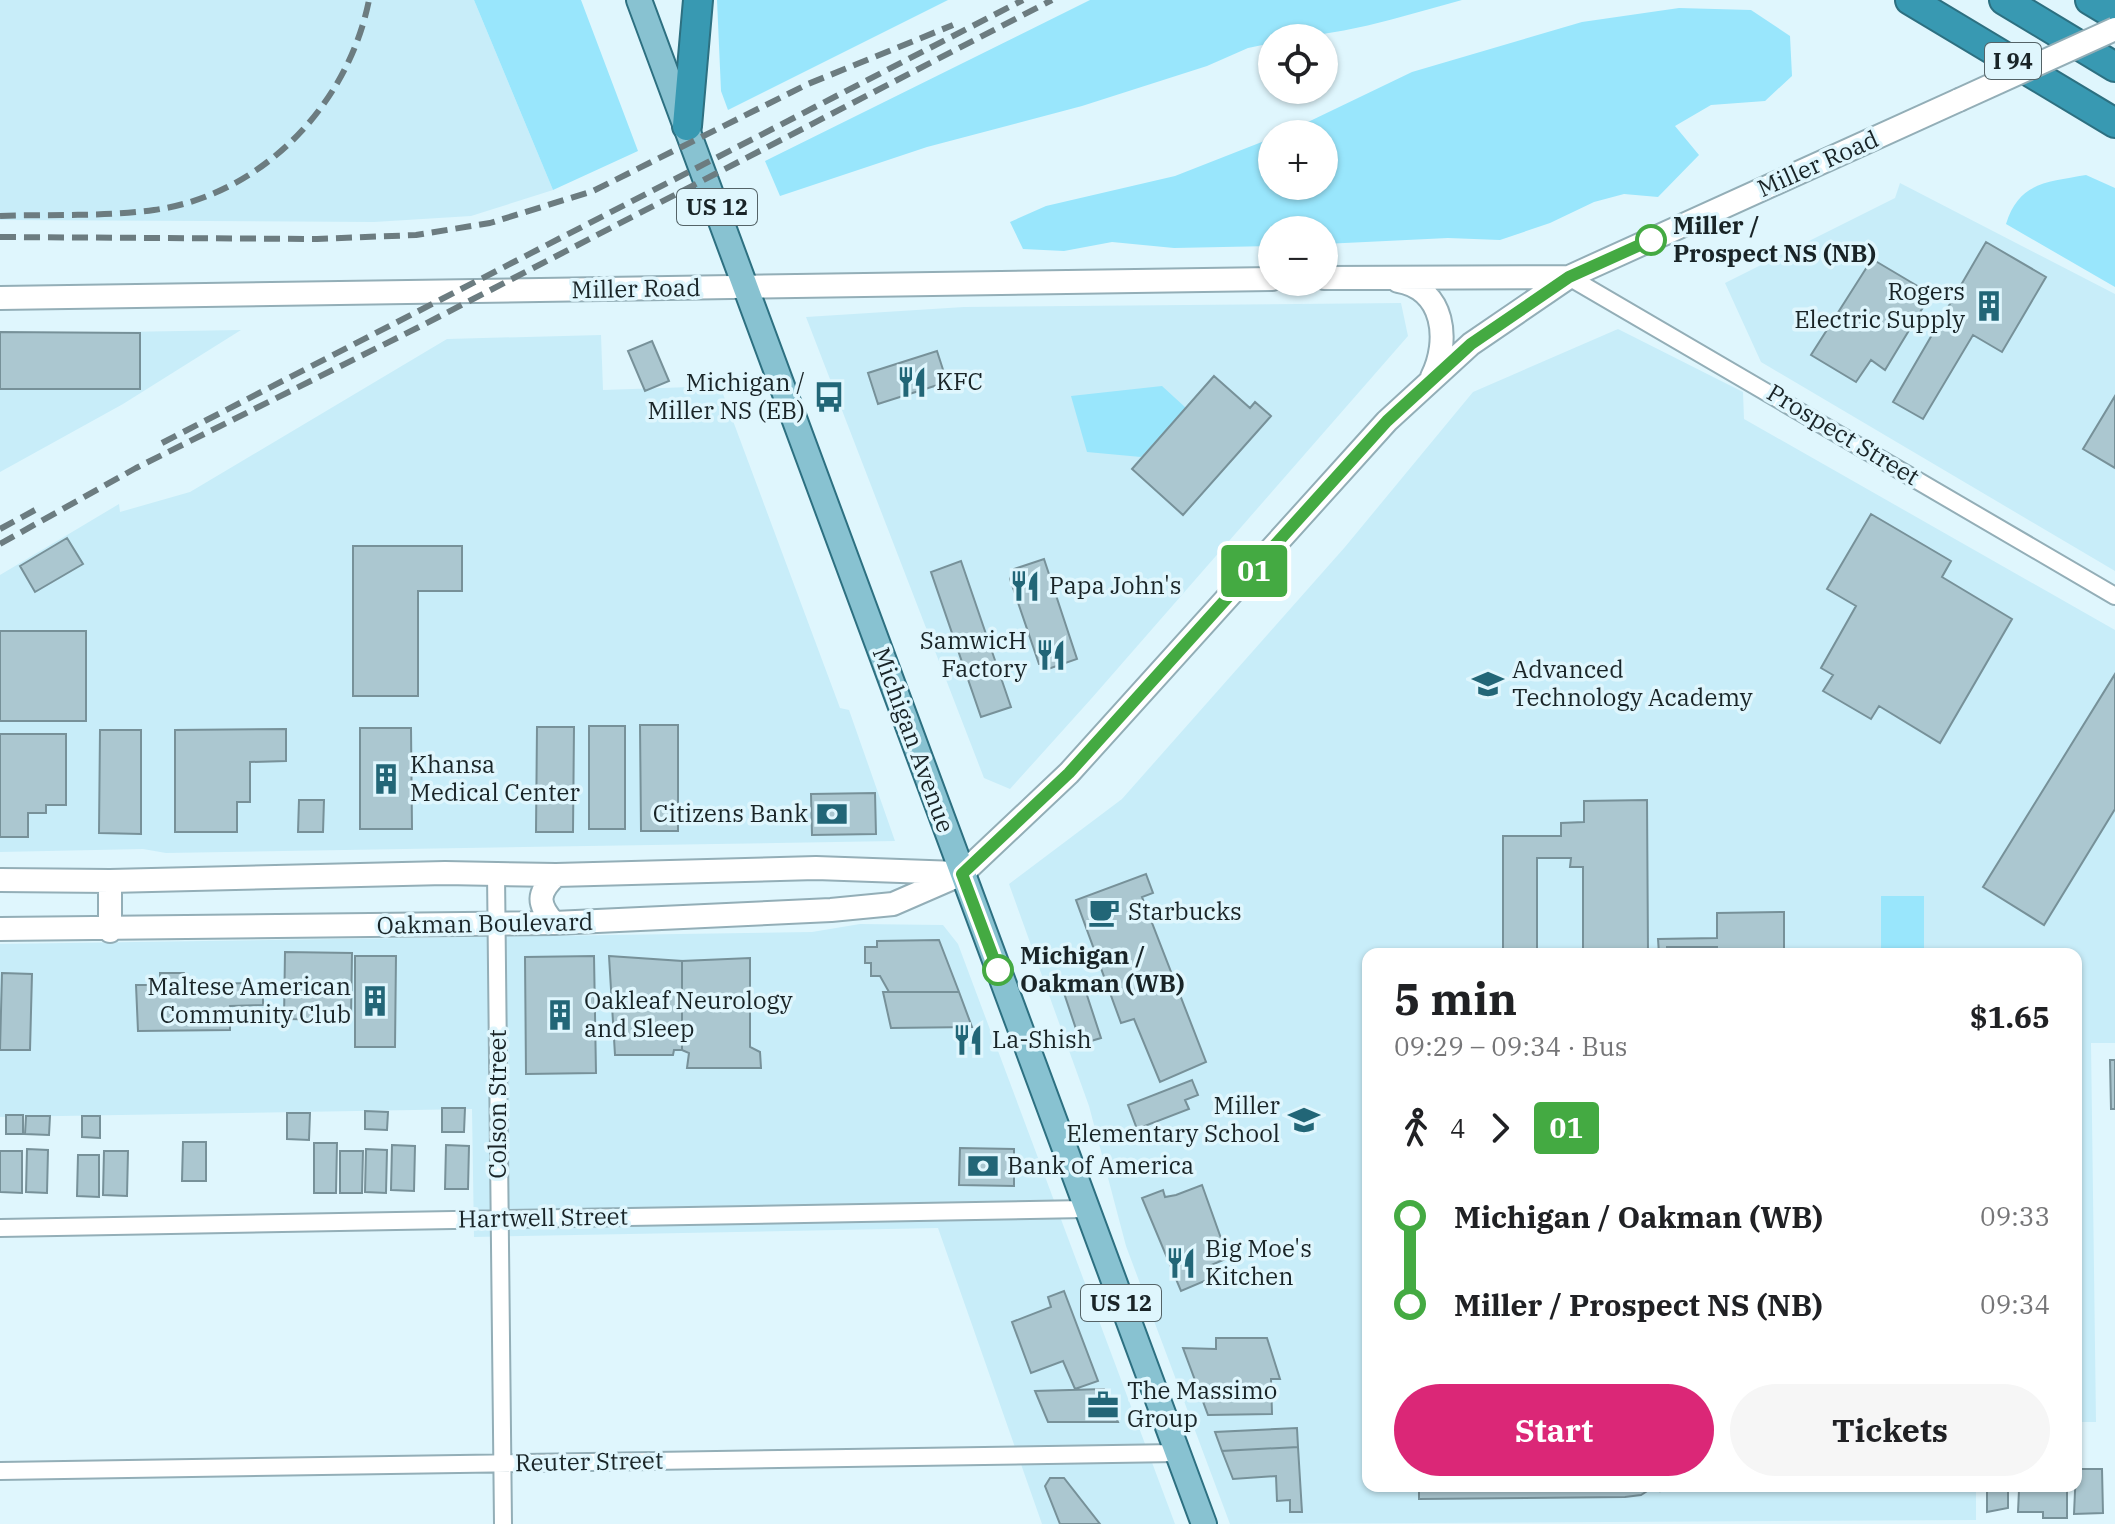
<!DOCTYPE html>
<meta charset="utf-8">
<style>
:root{--surface:#fff;--page:#f6f6f6;--text:#202124;--muted:#757577;--accent:#db2777}
body{margin:0;font-family:"IBM Plex Serif",serif;background:var(--page);color:var(--text);height:100vh;display:flex;flex-direction:column;font-size:30px;white-space:nowrap}
*{box-sizing:border-box;margin:0}
p{font-size:26px;color:var(--muted)}
.icon{flex:none;width:44px;height:44px;fill:none;stroke:currentColor;stroke-width:2;stroke-linecap:round;stroke-linejoin:round}
.map{position:relative;flex:1;overflow:hidden}
.side{position:absolute;left:1362px;top:948px;width:720px;height:544px;display:flex;flex-direction:column;background:var(--surface);border-radius:16px;box-shadow:0 2px 6px #0004}
.side>*{flex:none}
.badge{padding:0 16px;border-radius:6px;font-size:28px;line-height:52px}
.controls{position:absolute;left:1258px;top:24px;display:grid;gap:16px}
.controls a{display:grid;place-items:center;width:80px;height:80px;border-radius:50%;background:var(--surface);box-shadow:0 2px 6px #0004;font-size:40px}
.map>.badge{position:absolute;translate:-50% -50%;box-shadow:0 0 0 4px #fff}
.legs{display:flex;align-items:center;gap:12px;height:88px;padding:0 32px;font-size:26px}
.legs p{margin-inline-start:auto}
.headline{display:flex;align-items:center;justify-content:space-between;height:136px;padding:0 32px}
h1{font-size:44px;font-weight:700;line-height:60px}
.action{display:flex;gap:16px;margin-top:auto;padding:16px 32px}
.action a{flex:1;height:92px;border-radius:48px;background:var(--accent);color:#fff;font-size:32px;font-weight:700;line-height:92px;text-align:center}
.action a+a{background:var(--page);color:var(--text)}
ul{padding:0 32px;list-style:none}
li{display:flex;align-items:center;gap:28px;height:88px;font-size:30px}
li i{display:grid;place-items:center;width:12px;height:100%;margin:0 10px;background:currentColor}
li i::after{content:'';width:20px;height:20px;margin:-10px;border:6px solid;border-radius:50%;background:var(--surface)}
li p{margin-inline-start:auto}
li:first-child i{background:linear-gradient(#0000 50%,currentColor 0)}
li:last-child i{background:linear-gradient(currentColor 50%,#0000 0)}
.map>svg:first-child{display:block}
.built{fill:#c8edf9}
.green{fill:#99e6fc}
.building{fill:#abc7d0;stroke:#779199;stroke-width:2}
.lines{fill:none;stroke-linecap:round;stroke-linejoin:round}
.street-casing{stroke:#93aeb7;stroke-width:20}
.secondary-casing{stroke:#93aeb7;stroke-width:26}
.primary-casing{stroke:#2d7081;stroke-width:28}
.highway-casing{stroke:#2d7081;stroke-width:32}
.street{stroke:#fff;stroke-width:16}
.secondary{stroke:#fff;stroke-width:22}
.primary{stroke:#88c2d1;stroke-width:24}
.highway{stroke:#3899b2;stroke-width:28}
.rail{stroke:#6c7c80;stroke-width:6;stroke-dasharray:16 8;stroke-linecap:butt}
.secondary-bridge-casing{stroke:#93aeb7;stroke-width:26;stroke-linecap:butt}
.secondary-bridge{stroke:#fff;stroke-width:22}
.line-1-casing{stroke:#fff;stroke-width:18}
.line-1{stroke:#44aa42;stroke-width:12}
.stop-1-dot{fill:#fff;stroke:#44aa42;stroke-width:4}
.labels{text-anchor:middle;stroke-width:7;stroke-linejoin:round;paint-order:stroke}
.shield{fill:#dff6fd;stroke:#546367;stroke-width:2}
.shield-label{font-size:22px;font-weight:bold;fill:#192427}
.street-label{font-size:24px;fill:#192427;stroke:#dff6fd}
.stop-label{font-size:24px;font-weight:bold;fill:#192427;stroke:#dff6fd;text-anchor:start}
.poi-label{font-size:24px;fill:#192427;stroke:#dff6fd;text-anchor:start}
</style>
<div class="map">
<svg width="2115" height="1524" viewBox="0 0 2115 1524">
<rect width="100%" height="100%" fill="#dff6fd"/>
<!-- built -->
<path class="built" d="M0 0H474L553 190 471 216 374 222 0 220Z
M1900 183 2115 294V571L1761 362 1725 283 1895 198Z
M1401 303 1408 336 1091 699 1010 789 984 778 806 317 964 307Z
M1618 329 1743 392 1744 419 2115 630V1043H2091L2096 1422H2076V954H1368V1486H1976V1520L1230 1524 1126 1246 1089 1106 1009 884 1122 799 1345 547 1473 392Z
M241 330 123 404 0 472V334Z
M601 335 603 390 720 386 840 708 849 710 895 841 166 853 143 849 0 852V575L119 504 120 512 190 492 447 339Z
M860 924 943 925 958 944 1175 1524H1042L938 1228 474 1237 472 1109 0 1117V944L812 932Z"/>
<!-- green -->
<path class="green" d="M474 0H581L638 151 553 190Z
M717 0H948L728 110 721 91Z
M1090 0H1462C1400 17 1336 38 1272 38V43L1248 48 1207 66 1082 106 927 147 780 196 765 161Z
M1679 8 1751 10 1790 36 1792 76 1765 101 1711 105 1675 126 1699 155 1658 197 1624 194 1594 202 1550 223 1500 240 1448 238 1324 244V230H1272V246L1174 248 1112 242 1064 251 1023 249 1010 222 1046 206 1175 176 1272 138V186H1324V134H1283L1412 72 1582 22Z
M2086 175 2115 188V287L2006 224C2019 182 2047 182 2086 175Z
M1162 386 1186 408 1141 457 1087 452 1071 396Z
M1881 896H1924V954H1881Z"/>
<!-- building -->
<path class="building" d="M1986 242 2046 277 2002 352 1973 335 1923 419 1893 402Z
M1872 259 1931 294 1885 370 1871 360 1856 382 1811 355Z
M0 332 140 333V389H0Z
M652 341 669 381 645 391 628 351Z
M937 351 947 382 878 404 868 373Z
M1214 376 1250 408 1255 402 1271 416 1183 515 1132 469Z
M2115 396V468L2083 449Z
M1871 514 1951 561 1942 577 2012 619 1940 743 1879 706 1871 719 1823 691 1833 675 1821 668 1856 606 1827 589Z
M67 538 83 564 35 592 20 566Z
M353 546H462V591H418V696H353Z
M1044 559 1077 659 1048 669 1045 664H1039L1010 579 1014 569Z
M961 561 1011 707 981 717 931 572Z
M0 631H86V721H0Z
M2115 674V809L2044 925 1983 887Z
M640 725H678V831H641Z
M589 726H625V829H589Z
M537 727H574L573 832H536Z
M360 728H411L412 829H360Z
M286 729V761L250 762V802H237V832H175V730Z
M100 730H141V834L99 833Z
M0 734H66V805H46V813H28V837H0Z
M875 793 876 834 812 835 811 794Z
M299 800H324L323 832H298Z
M1647 800 1648 954H1583V867H1570L1571 858H1537V954H1503V836H1561V823L1584 822V801Z
M1146 874 1153 893 1142 897 1206 1062 1160 1082 1134 1019 1121 1023 1076 900Z
M1784 912V954H1717V947H1667V954H1659L1658 939 1717 938V913Z
M939 940 959 992H889L880 976H871V963H865V947H877V941Z
M285 952 352 953 351 1020 284 1019Z
M355 956H396L395 1047H355Z
M594 956 596 1073 526 1074 525 957Z
M609 956 682 961V1050H674L673 1055H615Z
M750 958V1047L760 1052 761 1068H687L689 1053 682 1050V961Z
M2 973 32 974 30 1050H0Z
M160 973H184V984L263 983V1005L230 1006V1030L138 1031 136 985H160Z
M1082 980 1101 1038 1081 1044 1062 987Z
M883 992H959L972 1027 891 1028Z
M2110 1060H2115V1109H2111Z
M1192 1080 1198 1095 1185 1100 1189 1109 1137 1129 1128 1105Z
M442 1108H465L464 1132H442Z
M365 1111 388 1112 387 1130 365 1129Z
M287 1113H310L309 1140 287 1139Z
M6 1115H23V1134H6Z
M26 1116H50L49 1135 25 1134Z
M82 1116H100V1138L82 1137Z
M183 1142H206V1181H182Z
M314 1143H337L336 1193H314Z
M392 1145 415 1146 414 1191 391 1190Z
M446 1145 469 1146 468 1189H445Z
M960 1148 1014 1149V1186L959 1185Z
M27 1149 48 1150 47 1193 26 1192Z
M366 1149 387 1150 386 1193 365 1192Z
M0 1151H22V1193L0 1192Z
M104 1151H128L127 1196 103 1195Z
M340 1151H363L362 1193H340Z
M78 1155H99V1197L77 1196Z
M1202 1185 1228 1258 1209 1266 1214 1277 1181 1291 1142 1198 1163 1190 1165 1197 1176 1195Z
M1064 1291 1098 1381 1075 1389 1063 1361 1031 1373 1012 1322 1051 1307 1048 1297Z
M1216 1338H1267L1280 1379H1271L1272 1414 1208 1415 1183 1348 1216 1349Z
M1104 1389 1118 1422H1048L1035 1391Z
M1297 1428 1298 1447 1222 1451 1215 1432Z
M1298 1447 1302 1512H1290V1500L1277 1501 1276 1476 1233 1479 1222 1451Z
M2076 1469H2102L2103 1513 2074 1514Z
M1050 1478H1064L1100 1524H1060L1045 1486Z
M1419 1486H1665L1660 1491 1655 1486 1641 1495 1625 1497 1419 1499Z
M1987 1486H2008V1508L1987 1512Z
M2043 1486H2067V1518H2043V1512H2018L2019 1490H2043Z"/>
<g class="lines">
<defs>
<path id="street" d="M1569 277 2115 596
M496 874 503 1524
M0 1228 1086 1209
M0 1471 1177 1453"/>
<path id="secondary" d="M1324 278 1569 277 1959 100
M1398 281C1445 289 1450 341 1432 377
M0 298 1272 279
M0 880 110 881 445 873 556 875 816 868 957 873
M554 923C537 904 537 893 556 875
M0 929 554 923 831 910 893 904 962 874 1069 773 1387 421 1471 344 1569 277
M110 931V881"/>
<path id="primary" d="M639 0 1204 1524"/>
<path id="highway" d="M1910 0 2115 123
M2004 0 2115 67
M2090 0 2115 15
M687 126 698 0"/>
</defs>
<!-- street casing -->
<use href="#street" class="street-casing"/>
<!-- secondary casing -->
<use href="#secondary" class="secondary-casing"/>
<!-- primary casing -->
<use href="#primary" class="primary-casing"/>
<!-- highway casing -->
<use href="#highway" class="highway-casing"/>
<!-- street -->
<use href="#street" class="street"/>
<!-- secondary -->
<use href="#secondary" class="secondary"/>
<!-- primary -->
<use href="#primary" class="primary"/>
<!-- highway -->
<use href="#highway" class="highway"/>
<!-- rail -->
<path class="rail" d="M0 216C50 214 104 217 154 210 262 195 348 105 369 0
M0 237 317 239 416 235 490 223 593 191 808 84 953 25
M162 443 1023 0
M0 529 35 510
M0 544 136 468 419 327 1052 0"/>
<defs>
<path id="secondary-bridge" d="M1959 100 2115 29"/>
</defs>
<!-- secondary-bridge casing -->
<use href="#secondary-bridge" class="secondary-bridge-casing"/>
<!-- secondary-bridge -->
<use href="#secondary-bridge" class="secondary-bridge"/>
</g>
<g class="lines">
<defs>
<path id="line-1" d="M998 970 962 874 1069 773 1387 421 1471 344 1569 277 1651 240"/>
</defs>
<!-- line-1 casing -->
<use href="#line-1" class="line-1-casing"/>
<!-- line-1 -->
<use href="#line-1" class="line-1"/>
</g>
<!-- icons -->
<defs>
<symbol id="building-bare" viewBox="-9 -9 18 18"><path d="M-4-6H4V6H1V3H-1V6H-4ZM-2.5-4.3h1.7v1.8h-1.7ZM.8-4.3h1.7v1.8H.8ZM-2.5-1h1.7V.8h-1.7ZM.8-1h1.7V.8H.8Z" fill="#267" stroke="#dff6fd" stroke-width="2.5" paint-order="stroke"/></symbol>
<symbol id="restaurant-bare" viewBox="-9 -9 18 18"><path d="M-5-6h1v4h1v-4h1v4h1v-4h1v5L-1.5 .5V6h-2V.5L-5-1ZM5-6V6H3V1.5H1.5Q1.5-4 5-6Z" fill="#267" stroke="#dff6fd" stroke-width="2.5" paint-order="stroke"/></symbol>
<symbol id="bus-bare" viewBox="-9 -9 18 18"><path d="M-5-6H5V4H4V6H2V4H-2V6H-4V4H-5ZM-3.5-4V0h7V-4ZM-3.5 1.2v1.5H-2V1.2ZM2 1.2v1.5H3.5V1.2Z" fill="#267" stroke="#dff6fd" stroke-width="2.5" paint-order="stroke"/></symbol>
<symbol id="school-bare" viewBox="-9 -9 18 18"><path d="M0-5L7-2L0 1L-7-2ZM-4 1L0 2.5L4 1V4Q0 6-4 4Z" fill="#267" stroke="#dff6fd" stroke-width="2.5" paint-order="stroke"/></symbol>
<symbol id="bank-bare" viewBox="-9 -9 18 18"><path d="M-6-4H6V4H-6ZM0-2.3a2.3 2.3 0 1 0 0 4.6a2.3 2.3 0 1 0 0-4.6Z" fill="#267" stroke="#dff6fd" stroke-width="2.5" paint-order="stroke"/></symbol>
<symbol id="cafe-bare" viewBox="-9 -9 18 18"><path d="M-5.5-4.5H6V0H3Q3 3.5 0 3.5H-2.5Q-5.5 3.5-5.5 0ZM3-3.2v2h1.7v-2ZM-6 4.5H4V6H-6Z" fill="#267" stroke="#dff6fd" stroke-width="2.5" paint-order="stroke"/></symbol>
<symbol id="office-bare" viewBox="-9 -9 18 18"><path d="M-6-3h4V-5.5h4V-3h4V5H-6ZM-1-4.5V-3h2v-1.5ZM-6 0V1H6V0Z" fill="#267" stroke="#dff6fd" stroke-width="2.5" paint-order="stroke"/></symbol>
</defs>
<g fill-rule="evenodd">
<use href="#building-bare" x="1967" y="284" width="44" height="44"/>
<use href="#restaurant-bare" x="890" y="360" width="44" height="44"/>
<use href="#bus-bare" x="807" y="375" width="44" height="44"/>
<use href="#restaurant-bare" x="1003" y="564" width="44" height="44"/>
<use href="#restaurant-bare" x="1029" y="633" width="44" height="44"/>
<use href="#school-bare" x="1466" y="662" width="44" height="44"/>
<use href="#building-bare" x="364" y="757" width="44" height="44"/>
<use href="#bank-bare" x="810" y="792" width="44" height="44"/>
<use href="#cafe-bare" x="1082" y="890" width="44" height="44"/>
<use href="#building-bare" x="353" y="979" width="44" height="44"/>
<use href="#building-bare" x="538" y="993" width="44" height="44"/>
<use href="#restaurant-bare" x="946" y="1018" width="44" height="44"/>
<use href="#school-bare" x="1282" y="1098" width="44" height="44"/>
<use href="#bank-bare" x="961" y="1144" width="44" height="44"/>
<use href="#restaurant-bare" x="1159" y="1241" width="44" height="44"/>
<use href="#office-bare" x="1081" y="1383" width="44" height="44"/>
</g>
<!-- markers -->
<g class="stop-1-dot">
<circle cx="1651" cy="240" r="14"/>
<circle cx="998" cy="970" r="14"/>
</g>
<g class="labels">
<!-- shield labels -->
<g class="shield">
<rect x="1985" y="43" width="56" height="36" rx="6"/>
<rect x="677" y="189" width="80" height="36" rx="6"/>
<rect x="1081" y="1285" width="80" height="36" rx="6"/>
</g>
<g class="shield-label">
<text x="2013" y="69">I 94</text>
<text x="717" y="215">US 12</text>
<text x="1121" y="1311">US 12</text>
</g>
<!-- street labels -->
<g class="street-label">
<text transform="translate(1818 164) rotate(-24)" y="8">Miller Road</text>
<text transform="translate(636 289) rotate(-1)" y="8">Miller Road</text>
<text transform="translate(1843 435) rotate(31)" y="8">Prospect Street</text>
<text transform="translate(913 740) rotate(70)" y="8">Michigan Avenue</text>
<text transform="translate(485 924) rotate(-1)" y="8">Oakman Boulevard</text>
<text transform="translate(498 1104) rotate(-90)" y="8">Colson Street</text>
<text transform="translate(543 1218) rotate(-1)" y="8">Hartwell Street</text>
<text transform="translate(589 1462) rotate(-1)" y="8">Reuter Street</text>
</g>
<!-- stop labels -->
<g class="stop-label">
<text x="1673" y="234">Miller /<tspan x="1673" dy="28">Prospect NS (NB)</tspan></text>
<text x="1020" y="964">Michigan /<tspan x="1020" dy="28">Oakman (WB)</tspan></text>
</g>
<!-- poi labels -->
<g class="poi-label">
<text x="1965" y="300" text-anchor="end">Rogers<tspan x="1965" dy="28">Electric Supply</tspan></text>
<text x="936" y="390">KFC</text>
<text x="805" y="391" text-anchor="end">Michigan /<tspan x="805" dy="28">Miller NS (EB)</tspan></text>
<text x="1049" y="594">Papa John's</text>
<text x="1027" y="649" text-anchor="end">SamwicH<tspan x="1027" dy="28">Factory</tspan></text>
<text x="1512" y="678">Advanced<tspan x="1512" dy="28">Technology Academy</tspan></text>
<text x="410" y="773">Khansa<tspan x="410" dy="28">Medical Center</tspan></text>
<text x="808" y="822" text-anchor="end">Citizens Bank</text>
<text x="1128" y="920">Starbucks</text>
<text x="351" y="995" text-anchor="end">Maltese American<tspan x="351" dy="28">Community Club</tspan></text>
<text x="584" y="1009">Oakleaf Neurology<tspan x="584" dy="28">and Sleep</tspan></text>
<text x="992" y="1048">La-Shish</text>
<text x="1280" y="1114" text-anchor="end">Miller<tspan x="1280" dy="28">Elementary School</tspan></text>
<text x="1007" y="1174">Bank of America</text>
<text x="1205" y="1257">Big Moe's<tspan x="1205" dy="28">Kitchen</tspan></text>
<text x="1127" y="1399">The Massimo<tspan x="1127" dy="28">Group</tspan></text>
</g>
</g>
</svg>
<div class="controls">
<a><svg class="icon" aria-label="locate" viewBox="0 0 24 24"><circle cx="12" cy="12" r="6"/><path d="M12 2v4M12 18v4M2 12h4M18 12h4"/></svg></a>
<a>+</a>
<a>−</a>
</div>
<b class="badge" style="left:1254px;top:571px;background:#44aa42;color:#fff">01</b>
<section class="side">
<div class="headline"><div><h1>5 min</h1><p>09:29 – 09:34 · Bus</p></div><b>$1.65</b></div>
<div class="legs"><svg class="icon" aria-label="walk" viewBox="0 0 24 24"><circle cx="13" cy="4" r="2"/><path d="M13 8l-2 6 4 7M11 14l-3 7M7 12l3-4h3l4 4"/></svg>4<svg class="icon" aria-label="forward" viewBox="0 0 24 24"><path d="M9 5l7 7-7 7"/></svg><b class="badge" style="background:#44aa42;color:#fff">01</b></div>
<ul>
<li><i style="color:#44aa42"></i><b>Michigan / Oakman (WB)</b><p>09:33</p></li>
<li><i style="color:#44aa42"></i><b>Miller / Prospect NS (NB)</b><p>09:34</p></li>
</ul>
<div class="action"><a>Start</a><a>Tickets</a></div>
</section>
</div>
